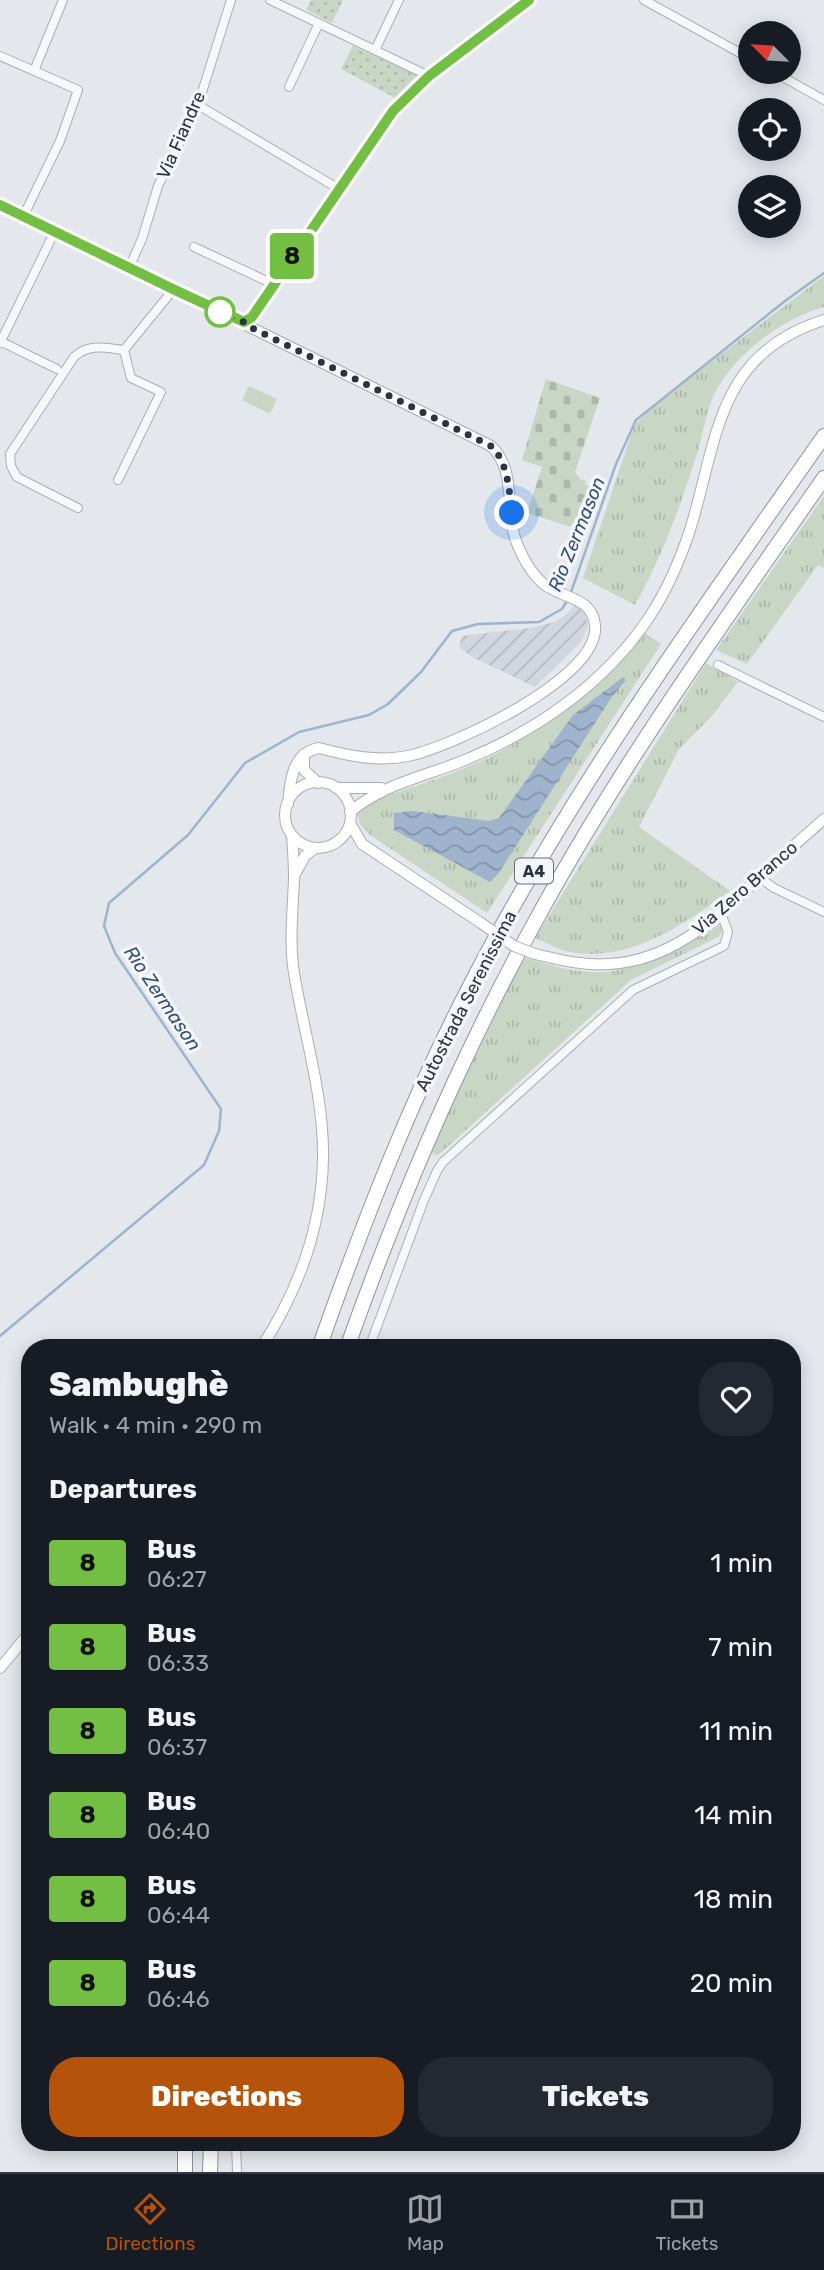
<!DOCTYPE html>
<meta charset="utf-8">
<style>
:root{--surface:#171b24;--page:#242831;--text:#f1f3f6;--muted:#9ea1a6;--line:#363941;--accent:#b45309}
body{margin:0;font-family:Rubik,sans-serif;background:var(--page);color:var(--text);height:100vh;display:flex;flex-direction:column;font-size:26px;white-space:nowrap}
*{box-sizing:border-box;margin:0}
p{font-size:23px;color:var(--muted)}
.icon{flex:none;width:38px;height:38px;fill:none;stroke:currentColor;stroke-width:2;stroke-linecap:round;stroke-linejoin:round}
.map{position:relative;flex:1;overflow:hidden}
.side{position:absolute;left:21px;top:1339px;width:780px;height:812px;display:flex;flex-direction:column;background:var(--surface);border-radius:28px;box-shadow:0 4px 18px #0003}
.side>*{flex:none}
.badge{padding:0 14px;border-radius:5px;font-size:24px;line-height:46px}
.needle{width:46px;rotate:294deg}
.controls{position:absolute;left:738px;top:21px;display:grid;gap:14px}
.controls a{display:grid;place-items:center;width:63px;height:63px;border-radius:50%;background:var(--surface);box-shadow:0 4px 18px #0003;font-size:35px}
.you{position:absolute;width:35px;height:35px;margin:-18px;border:5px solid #fff;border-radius:50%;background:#1a73e8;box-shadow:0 0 0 10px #1a73e833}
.map>.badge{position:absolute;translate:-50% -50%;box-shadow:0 0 0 4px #fff}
h2{padding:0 28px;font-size:26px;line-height:63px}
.round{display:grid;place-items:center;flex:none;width:74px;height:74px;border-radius:28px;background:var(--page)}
.head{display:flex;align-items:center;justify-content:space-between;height:119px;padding:0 28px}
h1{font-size:33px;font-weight:800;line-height:52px}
.button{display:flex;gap:14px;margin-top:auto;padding:14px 28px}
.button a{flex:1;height:80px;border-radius:28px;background:var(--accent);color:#fff;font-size:28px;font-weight:800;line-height:80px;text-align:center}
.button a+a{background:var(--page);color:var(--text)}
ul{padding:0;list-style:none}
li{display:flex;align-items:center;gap:21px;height:84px;padding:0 28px}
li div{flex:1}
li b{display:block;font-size:26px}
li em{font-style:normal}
li .badge{min-width:77px;font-weight:700;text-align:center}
.menu{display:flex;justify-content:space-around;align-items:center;height:98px;border-top:2px solid var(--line);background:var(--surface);font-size:19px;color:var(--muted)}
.menu a{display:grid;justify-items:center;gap:4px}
.menu .on{color:var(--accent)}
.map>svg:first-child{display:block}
.industrial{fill:url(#industrial-furrows)}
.grass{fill:url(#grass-tufts)}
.cemetery{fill:url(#cemetery-stones)}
.park{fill:url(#park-dots)}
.pitch{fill:#c9d6c5}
.water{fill:url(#water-waves)}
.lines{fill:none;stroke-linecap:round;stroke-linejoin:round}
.stream{stroke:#9fb4cc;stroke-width:2.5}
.street-casing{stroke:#a9aeb7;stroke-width:10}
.secondary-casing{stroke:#a9aeb7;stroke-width:12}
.highway-casing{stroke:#8b94a3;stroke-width:16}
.street{stroke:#f7f8fa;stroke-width:8}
.secondary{stroke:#fff;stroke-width:10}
.highway{stroke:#fff;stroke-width:14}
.secondary-bridge-casing{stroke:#a9aeb7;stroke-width:12;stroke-linecap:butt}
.secondary-bridge{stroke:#fff;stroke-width:10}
.line-casing{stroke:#fff;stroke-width:16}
.line{stroke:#72bf44;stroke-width:10}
.walk{stroke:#2b3445;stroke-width:7;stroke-dasharray:0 12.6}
.stop-dot{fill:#fff;stroke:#72bf44;stroke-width:3.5}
.labels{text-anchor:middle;stroke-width:7;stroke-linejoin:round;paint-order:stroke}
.shield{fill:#f4f6f9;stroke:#676e7b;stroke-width:2}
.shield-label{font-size:16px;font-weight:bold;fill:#2b3445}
.street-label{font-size:18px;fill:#2b3445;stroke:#f4f6f9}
.water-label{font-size:19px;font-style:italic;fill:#34527a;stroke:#f4f6f9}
</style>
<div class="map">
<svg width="824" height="2172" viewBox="0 0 824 2172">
<defs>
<pattern id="industrial-furrows" width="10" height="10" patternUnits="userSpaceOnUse" patternTransform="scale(1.75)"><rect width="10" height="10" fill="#d2d6de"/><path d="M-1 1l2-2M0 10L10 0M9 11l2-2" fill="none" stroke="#b4b8c0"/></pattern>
<pattern id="grass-tufts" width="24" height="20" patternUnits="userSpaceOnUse" patternTransform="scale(1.75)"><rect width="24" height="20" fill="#c9d6c5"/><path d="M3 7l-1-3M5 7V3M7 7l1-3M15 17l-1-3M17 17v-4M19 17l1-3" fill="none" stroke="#adb8ab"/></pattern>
<pattern id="cemetery-stones" width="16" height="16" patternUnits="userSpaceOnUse" patternTransform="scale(1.75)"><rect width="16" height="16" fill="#c9d6c5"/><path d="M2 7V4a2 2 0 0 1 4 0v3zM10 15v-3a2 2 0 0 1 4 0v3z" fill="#adb8ab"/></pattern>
<pattern id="park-dots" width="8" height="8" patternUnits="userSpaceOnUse" patternTransform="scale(1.75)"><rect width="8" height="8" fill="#c9d6c5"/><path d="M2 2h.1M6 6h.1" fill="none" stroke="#adb8ab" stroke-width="1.8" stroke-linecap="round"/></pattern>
<pattern id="water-waves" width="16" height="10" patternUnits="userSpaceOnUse" patternTransform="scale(1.75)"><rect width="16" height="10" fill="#9fb4cc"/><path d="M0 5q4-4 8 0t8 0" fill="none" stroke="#8293a7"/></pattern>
</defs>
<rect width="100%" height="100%" fill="#e4e7ec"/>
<!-- industrial -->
<path class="industrial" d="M576 603 585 610 588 626 581 642 535 687 472 657 459 647 462 636 530 628 555 622 568 613Z"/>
<!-- grass -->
<path class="grass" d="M824 276V307C785 318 745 347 722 381 707 402 705 427 698 451 681 504 662 557 635 605L583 578 634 426 655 404Z
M824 496V568L818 565 747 664 716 650Z
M645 633 661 644 487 913 370 835 360 824 357 814 365 803C410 787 459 774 501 751 557 721 603 680 645 633Z
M706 663 738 682 710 718 679 749 639 827 730 891C682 925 628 965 565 951 555 948 545 942 535 938Z
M718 919 723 928 720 936 631 980 443 1151 436 1156 429 1151 524 957C546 964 568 971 592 972 632 975 690 947 718 919Z"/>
<!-- cemetery -->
<path class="cemetery" d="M546 379 600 398 575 472 580 479 586 481 585 485 589 486 576 524 572 523 571 527 527 513 542 467 522 460Z"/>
<!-- park -->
<path class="park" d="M311 0H343L332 23 306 10Z
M353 46 417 75 395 98 341 69Z"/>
<!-- pitch -->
<path class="pitch" d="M249 386 277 399 270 414 242 400Z"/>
<!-- water -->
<path class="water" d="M623 677 626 680 611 698 498 874 490 882 394 830V813L413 811 489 821 499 818 573 715Z"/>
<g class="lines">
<!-- stream -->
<path class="stream" d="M570 595 616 464 636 420 785 301 824 273
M0 1336 204 1165 219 1131 221 1109 115 953 104 926 109 903 188 835 245 763 299 732 369 715 388 704 421 672 452 631 478 624 539 622 562 609 567 601"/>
<defs>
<path id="street" d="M270 0 429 76
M644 0 751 59
M375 50 399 0
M0 56 78 90 60 141 23 217
M34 71 63 0
M774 72 824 100
M289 87 319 23
M198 105 339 189
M194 247 273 284
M129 268 142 239 158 186 198 105 231 0
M0 341 57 369
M0 343 54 233
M124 350 173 290
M118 480 161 392 131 378 124 350
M78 508 17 477 11 466 10 454 74 357C89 343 105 348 124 350
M718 665 824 717
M759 877 774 888 824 912
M369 1348 424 1200 437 1171 443 1162 633 990 724 946 728 932 721 913
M236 2142 237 2172"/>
<path id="secondary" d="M0 205 245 322 248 326 491 446C518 471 504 515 518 546 524 560 532 575 545 585 564 599 592 597 595 625 601 678 451 747 408 756 377 762 349 756 319 748 292 753 290 781 288 804
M245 322 252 317 393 111 429 76 529 0
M304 754V770L318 783
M285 815a33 33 0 1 1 66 0a33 33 0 1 1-66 0Z
M336 788H381
M350 812C382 785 422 777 460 762 535 732 605 684 650 616 667 590 680 560 690 530 718 439 716 354 824 320
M350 823 362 844 481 923
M295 874 305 856 315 848
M535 954C560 960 584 966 609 964 672 961 717 917 760 877 781 857 802 838 824 819
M261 1348C298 1291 322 1227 323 1158 324 1096 304 1034 294 973 289 941 293 910 294 878 294 864 293 849 292 835
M0 1668 30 1632"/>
<path id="highway" d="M319 1348C363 1223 411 1099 472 982 572 789 700 613 824 436
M347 1348C399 1201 460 1058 535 922 619 767 723 623 824 478
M185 2172V2142
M210 2172 211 2142"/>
</defs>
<!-- street casing -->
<use href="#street" class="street-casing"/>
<!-- secondary casing -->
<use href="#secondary" class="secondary-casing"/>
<!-- highway casing -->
<use href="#highway" class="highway-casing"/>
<!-- street -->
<use href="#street" class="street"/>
<!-- secondary -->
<use href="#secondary" class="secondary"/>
<!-- highway -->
<use href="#highway" class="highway"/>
<defs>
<path id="secondary-bridge" d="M481 923 514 946 535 954"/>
</defs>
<!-- secondary-bridge casing -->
<use href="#secondary-bridge" class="secondary-bridge-casing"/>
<!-- secondary-bridge -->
<use href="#secondary-bridge" class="secondary-bridge"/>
</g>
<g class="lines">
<defs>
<path id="line" d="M0 205 177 291 244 322 252 317 393 111 429 76 529 0"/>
</defs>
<!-- line casing -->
<use href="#line" class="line-casing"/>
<!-- line -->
<use href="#line" class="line"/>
<!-- walk -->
<path class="walk" d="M220 312 244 322 248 326 491 446C508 462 509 490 512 513"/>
</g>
<!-- markers -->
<circle class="stop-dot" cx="220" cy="312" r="14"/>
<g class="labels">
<!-- shield labels -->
<rect class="shield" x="515" y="858.5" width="38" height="25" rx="5"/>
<g class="shield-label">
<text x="534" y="877">A4</text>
</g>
<!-- street labels -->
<g class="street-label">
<text transform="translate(181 135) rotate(-66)" y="6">Via Fiandre</text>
<text transform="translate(745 888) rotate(-41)" y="6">Via Zero Branco</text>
<text transform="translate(466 1001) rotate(-63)" y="6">Autostrada Serenissima</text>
</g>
<!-- water labels -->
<g class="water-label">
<text transform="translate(576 534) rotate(-68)" y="7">Rio Zermason</text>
<text transform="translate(163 998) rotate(56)" y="7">Rio Zermason</text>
</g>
</g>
</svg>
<div class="controls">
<a><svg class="needle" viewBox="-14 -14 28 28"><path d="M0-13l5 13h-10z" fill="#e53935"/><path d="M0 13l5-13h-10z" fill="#9ea1a6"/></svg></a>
<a><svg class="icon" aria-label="locate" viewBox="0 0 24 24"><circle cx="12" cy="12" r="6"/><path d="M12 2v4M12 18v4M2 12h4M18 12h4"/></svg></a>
<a><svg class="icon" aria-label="layers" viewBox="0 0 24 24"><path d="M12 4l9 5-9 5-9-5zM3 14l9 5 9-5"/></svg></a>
</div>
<div class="you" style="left:512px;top:513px"></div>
<b class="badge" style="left:292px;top:256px;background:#72bf44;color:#111">8</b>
<section class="side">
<div class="head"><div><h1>Sambughè</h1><p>Walk · 4 min · 290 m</p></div><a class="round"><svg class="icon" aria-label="heart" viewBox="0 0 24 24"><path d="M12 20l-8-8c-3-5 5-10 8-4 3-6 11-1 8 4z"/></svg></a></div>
<h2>Departures</h2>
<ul>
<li><span class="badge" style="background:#72bf44;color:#111">8</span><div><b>Bus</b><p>06:27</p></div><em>1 min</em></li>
<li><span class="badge" style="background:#72bf44;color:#111">8</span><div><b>Bus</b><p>06:33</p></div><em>7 min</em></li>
<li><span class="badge" style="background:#72bf44;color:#111">8</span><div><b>Bus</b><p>06:37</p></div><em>11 min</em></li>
<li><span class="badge" style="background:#72bf44;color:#111">8</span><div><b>Bus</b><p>06:40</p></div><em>14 min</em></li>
<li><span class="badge" style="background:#72bf44;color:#111">8</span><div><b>Bus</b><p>06:44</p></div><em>18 min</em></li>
<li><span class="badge" style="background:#72bf44;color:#111">8</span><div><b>Bus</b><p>06:46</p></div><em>20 min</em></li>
</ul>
<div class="button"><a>Directions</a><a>Tickets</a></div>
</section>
</div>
<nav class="menu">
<a class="on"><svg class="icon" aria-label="directions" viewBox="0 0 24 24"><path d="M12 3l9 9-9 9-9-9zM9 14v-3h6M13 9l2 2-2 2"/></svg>Directions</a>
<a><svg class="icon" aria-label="map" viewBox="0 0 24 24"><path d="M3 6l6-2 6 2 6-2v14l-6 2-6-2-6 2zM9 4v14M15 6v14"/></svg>Map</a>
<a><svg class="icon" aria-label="tickets" viewBox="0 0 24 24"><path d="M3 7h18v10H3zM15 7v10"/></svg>Tickets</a>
</nav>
